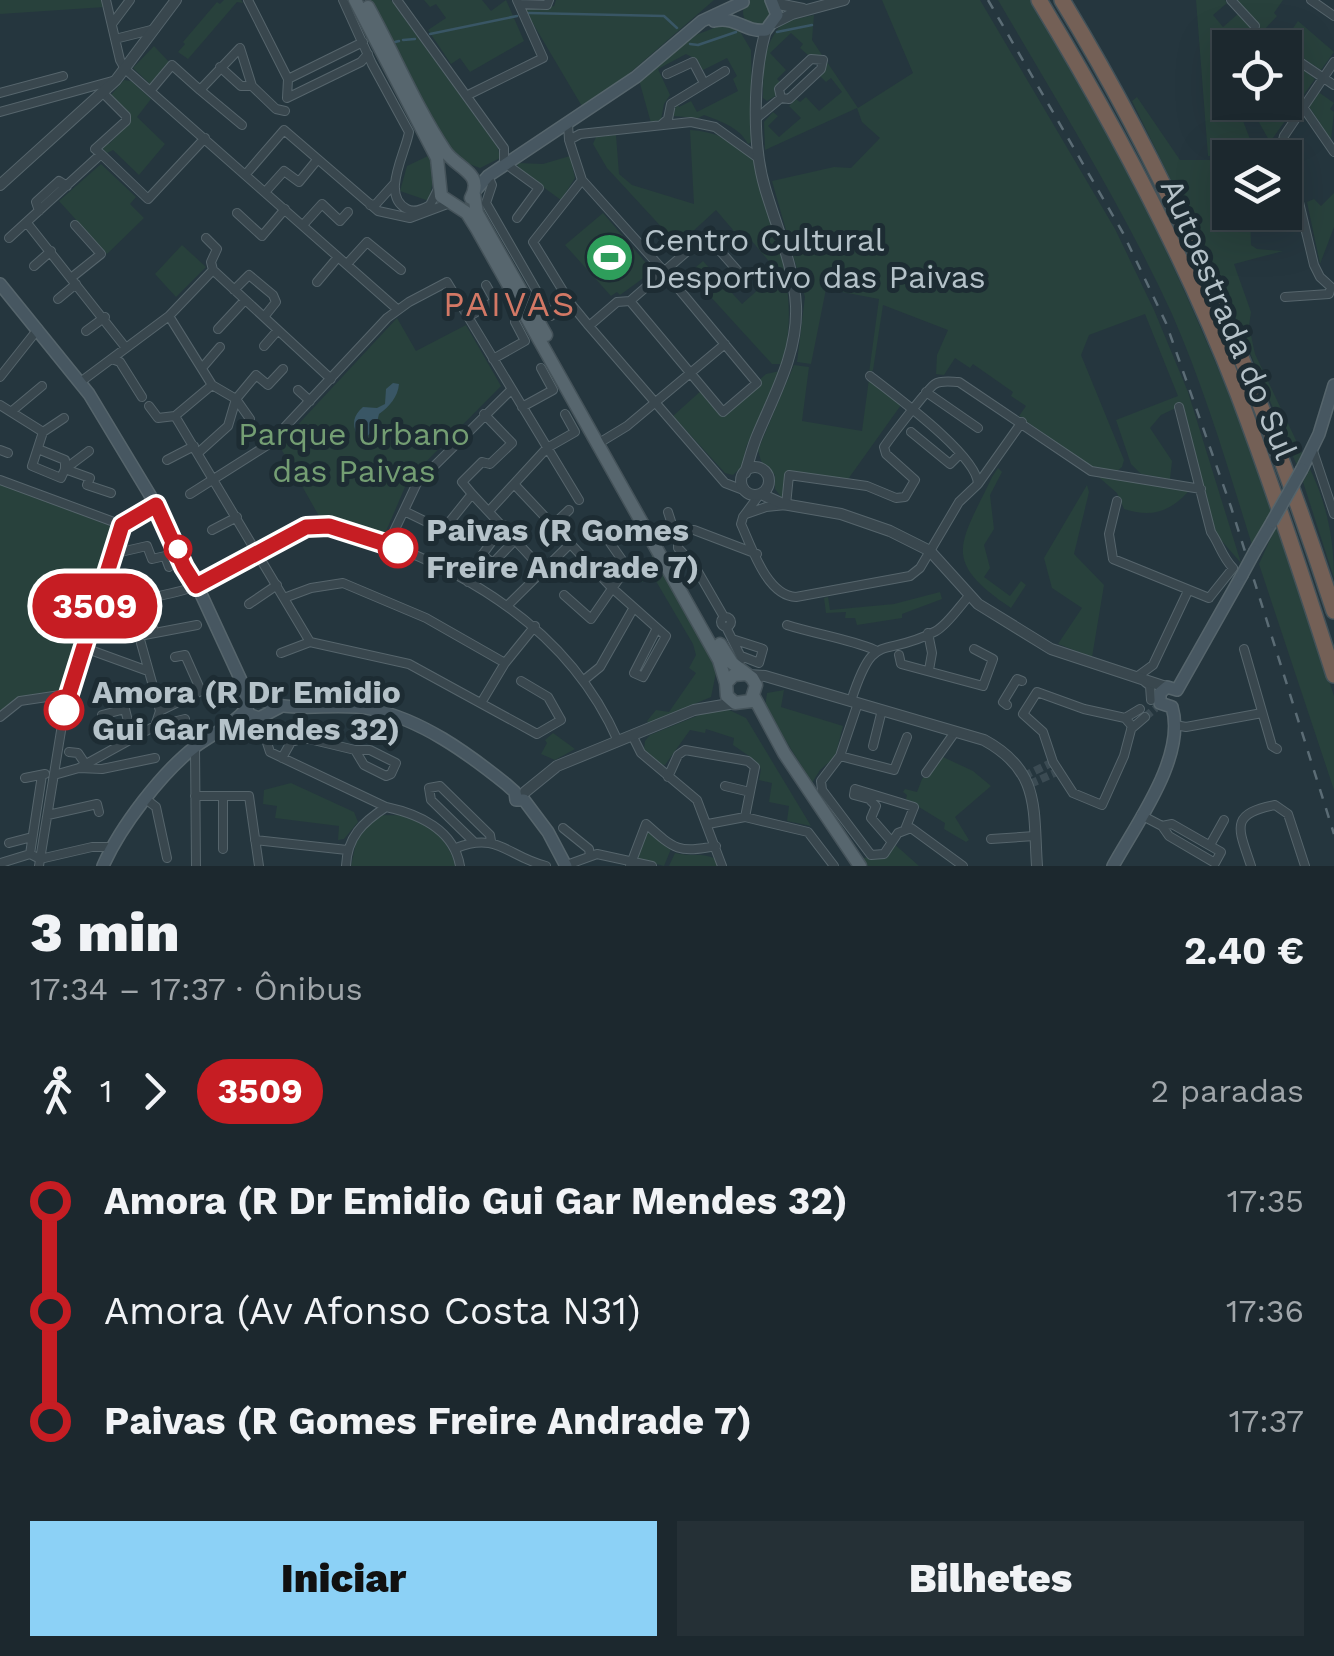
<!DOCTYPE html>
<html lang="pt">
<meta charset="utf-8">
<style>
:root{--surface:#1c282e;--page:#253036;--text:#f1f3f6;--muted:#a0a6aa;--line:#3a444a;--accent:#8cd1f6}
body{margin:0;font-family:"Work Sans",sans-serif;background:var(--page);color:var(--text);height:100vh;display:flex;flex-direction:column;font-size:38px;white-space:nowrap}
*{box-sizing:border-box;margin:0}
p{font-size:32px;color:var(--muted)}
.icon{flex:none;width:55px;height:55px;fill:none;stroke:currentColor;stroke-width:2;stroke-linecap:round;stroke-linejoin:round}
.map{position:relative;height:866px;overflow:hidden}
.side{display:flex;flex-direction:column;background:var(--surface);flex:1}
.side>*{flex:none}
.badge{padding:0 20px;border-radius:32px;font-size:35px;line-height:65px}
.tools{position:absolute;left:1212px;top:30px;display:grid;gap:20px}
.tools a{display:grid;place-items:center;width:90px;height:90px;border-radius:0px;background:var(--surface);box-shadow:0 10px 40px #0002,0 0 0 2px var(--line);font-size:50px}
.map>.badge{position:absolute;translate:-50% -50%;box-shadow:0 0 0 5px #fff}
.legs{display:flex;align-items:center;gap:15px;height:110px;padding:0 30px;font-size:32px}
.legs p{margin-inline-start:auto}
.head{display:flex;align-items:center;justify-content:space-between;height:170px;padding:0 30px}
h1{font-size:55px;font-weight:800;line-height:75px}
.action{display:flex;gap:20px;margin-top:auto;padding:20px 30px}
.action a{flex:1;height:115px;border-radius:0px;background:var(--accent);color:#111;font-size:40px;font-weight:800;line-height:115px;text-align:center}
.action a+a{background:var(--page);color:var(--text)}
ul{padding:0 30px;list-style:none}
li{display:flex;align-items:center;gap:35px;height:110px;font-size:38px}
li i{display:grid;place-items:center;width:15px;height:100%;margin:0 12px;background:currentColor}
li i::after{content:'';width:25px;height:25px;margin:-12px;border:8px solid;border-radius:50%;background:var(--surface)}
li p{margin-inline-start:auto}
li:first-child i{background:linear-gradient(#0000 50%,currentColor 0)}
li:last-child i{background:linear-gradient(currentColor 50%,#0000 0)}
.map>svg:first-child{display:block}
.green{fill:#28413c}
.water{fill:#395665}
.lines{fill:none;stroke-linecap:round;stroke-linejoin:round}
.stream{stroke:#395665;stroke-width:2.5}
.minor-tunnel{stroke:#3b4b53;stroke-width:8;stroke-dasharray:8 4;stroke-linecap:butt}
.minor-casing{stroke:#56656c;stroke-width:10}
.tertiary-casing{stroke:#56656c;stroke-width:12}
.secondary-casing{stroke:#56656c;stroke-width:14}
.primary-casing{stroke:#45535a;stroke-width:15}
.motorway-casing{stroke:#435259;stroke-width:18}
.minor{stroke:#39474e;stroke-width:8}
.tertiary{stroke:#39474e;stroke-width:10}
.secondary{stroke:#475761;stroke-width:11}
.primary{stroke:#57666e;stroke-width:12}
.motorway{stroke:#746056;stroke-width:15}
.rail{stroke:#5b6c75;stroke-width:2.5;stroke-dasharray:10 10;stroke-linecap:butt}
.secondary-bridge-casing{stroke:#56656c;stroke-width:14;stroke-linecap:butt}
.secondary-bridge{stroke:#475761;stroke-width:11}
.line-1-casing{stroke:#fff;stroke-width:22}
.line-1{stroke:#c61d23;stroke-width:15}
.stop-1-dot{fill:#fff;stroke:#c61d23;stroke-width:5}
.labels{text-anchor:middle;stroke-width:10;stroke-linejoin:round;paint-order:stroke}
.poi-label{font-size:32px;fill:#b5c2c9;stroke:#1d2c33;text-anchor:start}
.street-label{font-size:32px;fill:#b5c2c9;stroke:#1d2c33}
.park-label{font-size:32px;fill:#749e73;stroke:#1d2c33}
.stop-label{font-size:32px;font-weight:bold;fill:#b5c2c9;stroke:#1d2c33;text-anchor:start}
.neighbourhood-label{font-size:35px;letter-spacing:2.5px;fill:#d37865;stroke:#1d2c33}
</style>
<div class="map">
<svg width="1334" height="866" viewBox="0 0 1334 866">
<rect width="100%" height="100%" fill="#25363e"/>
<!-- green -->
<path class="green" d="M743 12a14 14 0 1 1 28 0a14 14 0 1 1-28 0Z
M0 0H103L105 7 0 14Z
M224 0H241L243 3 237 2 188 59 178 52 185 44 183 42 217 2 220 4Z
M368 0H391L498 148 500 158 480 168 461 161 449 151Z
M424 0H482L491 11 506 0 524 41 470 72 460 58 451 64 428 30 446 18 436 4 430 7Z
M556 0H714L617 84 583 108 525 10 554 6Z
M882 0H980L1115 229 1154 310 1188 392 1241 563 1213 531 1180 406 1161 415 1150 428 1172 461 1170 479 1141 474 1131 464 1116 420 1178 396 1145 314 1089 335 1081 355 1124 460 1122 467 1116 472 1092 469 1019 416 1026 406 1011 396 1013 392 973 364 970 368 955 358 944 375 936 374 937 355 948 330 883 305 873 370 869 373 879 299 826 289 811 364 797 362 805 297 772 181 834 167 851 168 880 138 862 122 857 108 765 150 764 122 773 112 778 116 768 126 779 137 801 118 789 106 796 99 800 102 806 97 819 111 842 92 831 78 826 82 820 76 826 69 827 62 858 108 913 73Z
M998 0H1033C1130 159 1207 334 1274 507L1252 545C1228 468 1205 389 1172 314 1122 205 1058 103 998 0Z
M1196 0H1225L1227 3 1213 15 1223 27 1238 14 1260 37 1259 42 1273 47 1230 48V102H1285V56L1315 79 1270 142 1256 117 1243 121 1257 157 1208 156Z
M1235 0H1283L1274 13 1277 16 1263 31Z
M814 15 812 40 822 55H808L800 48 803 44 791 33 770 53 786 70 777 79 780 82 777 95 767 101 763 98C764 64 761 49 783 22Z
M1298 21 1334 52 1321 70 1282 44Z
M724 24 738 28 751 50 753 141 748 144C739 127 722 122 704 115L698 118 673 116 677 103 679 107 691 101 697 112 738 91 733 79 737 76 727 58 703 70 696 59 686 54 658 69 670 95 664 104 661 120 651 123 639 80 696 35Z
M154 46 169 62 150 84 133 68Z
M124 80 131 81 151 99 137 117 165 144 139 175 113 150 107 153 100 146 105 141 109 144 130 122V115L111 95Z
M1317 91 1334 103 1330 109 1334 112 1331 140 1308 105Z
M1137 97 1180 160H1230V212L1250 213 1251 245 1257 249 1283 251 1234 264 1251 312 1249 326 1255 354 1303 455 1297 466 1219 278 1132 101Z
M690 130C714 131 736 141 752 159 761 170 763 190 767 204 783 258 798 308 782 364H772L689 273 703 261 742 304 778 272 751 240 745 244 716 210 678 245 607 168 593 144 596 137 616 135 619 174 632 185 694 204Z
M430 155 436 165 429 201 400 191 407 166Z
M570 156 575 178 561 200 517 168 518 163 543 164Z
M101 164 136 197 130 204 144 218 107 254 59 201Z
M1334 193V227L1320 264 1307 202 1314 199 1321 206Z
M603 213 653 271 620 295 617 292 611 296 565 245Z
M182 245 206 267 176 297 155 274Z
M397 318 416 351 466 325 501 386 408 480 384 536 320 518 279 445Z
M794 365 809 367 802 421 862 431 869 379 901 405 846 482 786 475 782 498 775 489V475L761 461 758 450Z
M780 371 746 447 743 465 733 475 725 473 673 416 703 389 724 412 766 374Z
M998 468 1002 472 990 495 994 529 984 545 990 568 984 577 1010 596 1021 581 1026 585 1011 608C940 560 960 545 992 477Z
M1310 469C1327 504 1334 540 1334 578L1303 482Z
M1094 473 1189 491C1169 512 1152 518 1124 509L1117 493Z
M0 484 113 527 65 690 13 702 0 713Z
M1087 485 1089 492 1074 554 1104 585 1092 657 1058 644 1082 608 1052 588 1044 558Z
M1278 522 1334 696V790L1259 564Z
M654 555 717 668 711 697 649 723 647 721 656 710 669 712 696 673 689 668 696 655 693 644 653 576 642 582 633 568Z
M940 592 942 599 902 614V618L857 625 855 618H845L846 612 826 613 824 598 828 597 830 610 894 604Z
M784 690 781 707 843 726 835 757 820 770 812 783 765 707 767 693Z
M725 708 746 718 811 826 787 821 789 806 769 802 772 783 759 780 761 769 752 758 733 745 734 738 706 729 705 733 690 730 665 765 657 764 644 749 645 741 650 735 714 709Z
M553 733 575 749 555 760 541 754 547 743 545 740Z
M943 757 973 771 991 786 955 817 969 840 966 842 944 829 945 823 906 799 907 795 903 792 905 789 917 792 922 779Z
M291 783 354 812 358 822 344 839 338 840 339 826 275 818 277 806 263 804 264 790Z
M378 815C388 816 402 814 412 817 432 823 452 847 455 866H351L357 838Z
M647 827 671 849 664 866 634 858Z
M892 842 919 866H868L862 858 879 857Z
M675 853C689 857 703 852 716 859L718 866H669Z"/>
<!-- water -->
<path class="water" d="M393 383 399 384C398 397 389 407 379 414L376 426 366 438 357 435C352 423 353 416 363 407L377 408 385 404 386 389Z"/>
<g class="lines">
<!-- stream -->
<path class="stream" d="M529 13 664 16 677 28
M777 32 812 25
M430 34 517 16
M403 40 415 39
M395 42 399 41
M690 44 698 45 736 32"/>
<!-- minor-tunnel -->
<path class="minor-tunnel" d="M1145 717 1156 708
M1024 776 1053 762
M1030 784 1059 771"/>
<defs>
<path id="minor" d="M106 0 120 60 125 69 397 309
M248 0 288 79
M343 0 372 64 409 132C406 152 380 196 407 209 415 213 423 209 430 205L437 191
M397 0 504 148V160
M1231 0 1255 26
M1311 0 1334 16
M519 4 547 5 549 0
M112 24 130 0
M115 39 155 29
M1266 39 1278 48
M363 42 288 79 287 98 361 62 368 54
M1285 52 1334 85
M220 67 241 86H252L276 109 285 111
M667 74 693 62 704 83
M151 90 172 65 200 90 240 48 252 86
M200 90 242 125
M0 93 63 76
M468 95 543 58 517 0
M1303 107 1334 152
M0 112 116 80
M757 118 781 98 789 99 821 69 823 60 811 59 779 89 781 98
M568 124 569 140 582 180 663 270 757 383 723 412 630 301
M661 125 668 119 671 104 725 71
M284 130 378 211 410 218 450 203
M569 140 580 134 691 122 715 127 758 158
M101 154 95 149 126 121V116L103 93
M1247 157 1249 158
M1283 158 1280 152 1284 136 1334 62
M506 164 539 188 517 218
M246 174 284 130
M488 176 492 185 486 203 551 316
M582 180 533 242 571 304 589 326 725 483 746 491
M266 191 284 171 299 182 317 160
M370 205 376 204 394 184
M39 211 36 202 59 181 67 186
M237 213 262 236 285 209
M27 223 126 348
M303 225 322 204 340 221 348 212
M9 238 101 154 148 199 205 138
M206 238 217 249 211 262 213 270 331 379
M347 264 367 242 401 270
M34 266 51 251
M71 278 101 254 75 225
M317 282 338 257
M234 290 249 275 273 295 276 302 264 317
M1285 297 1329 294 1331 287 1320 277 1314 265 1292 173 1285 161
M58 299 76 284
M169 316 212 385
M468 317 495 301 486 285
M589 326 617 302 630 301 706 235 744 278
M218 329 245 300
M86 331 105 317
M264 346 278 330
M112 359 120 362 142 397
M493 359 525 341 515 322
M202 368 220 347
M0 377 38 329
M79 383 169 316 213 270
M298 390 310 401
M926 392 978 428
M236 399 250 419
M0 405 43 432 32 466 61 478 65 469 90 478 87 485 111 493
M149 406 158 418 175 416 310 642
M522 407 553 390 541 368
M1179 407 1211 532C1220 545 1222 557 1233 568L1209 598
M12 411 42 386
M175 416 212 385 236 399 256 375 268 385 283 369
M43 432 64 418
M911 432 950 464 960 454
M604 440 627 426 725 344
M1312 448 1334 514
M38 449 65 460V469L89 451
M0 450 8 453
M198 453 228 426 236 399
M167 460 194 446
M0 480 122 525
M514 484 612 588 666 636 643 677 634 673 656 630
M978 484 1022 422
M190 494 269 444 387 318 409 302 447 282 579 500
M472 494 462 482 482 462 490 464 512 443 484 414
M760 494 743 517 741 524C752 548 767 596 796 597L910 576 920 568 959 502 978 484C977 455 894 395 870 376
M1117 501 1109 534 1113 559 1209 598
M490 510 547 448 575 432 565 414
M404 511 443 530 472 494 543 570
M668 512 677 540
M746 514 766 507 786 505 789 475 867 486 896 498 905 497 915 480 886 454 884 447C890 438 929 387 935 384 941 380 952 382 959 382L1091 471 1201 489
M504 525 482 555 493 563 516 539
M553 525 569 510
M212 530 237 517
M443 530 462 539
M388 544 417 483 511 390
M112 554 147 546 152 559 165 556 169 567
M468 582 486 559
M564 595 591 619 627 567 606 537
M146 598 154 633
M284 598 311 588 343 583 426 618 505 663
M127 602C149 597 174 595 195 586 228 573 279 532 311 527 334 522 363 535 385 543 485 580 574 641 618 741
M249 604 277 585
M507 606 570 544
M721 622a5 5 0 1 1 10 0a5 5 0 1 1-10 0Z
M724 617 694 565 678 548V538L686 530H694L757 554
M131 621 150 617
M787 625C815 634 849 639 875 650
M726 627 742 659
M928 633 932 653 929 670
M732 639 763 649 759 663 741 656
M82 647 148 671
M1244 649 1272 746 1277 749
M281 653 310 642 409 664 537 734 561 720 548 697 521 681
M899 655 901 664 983 686 993 659 974 649
M1138 676 1153 665 1188 591
M584 680 600 667 633 609
M1145 682 1150 686 1151 700
M1037 692 1084 709 1125 718 1132 726 1124 756 1102 805 1073 793 1053 762 1043 732 1023 714Z
M851 701C875 627 881 660 936 631 948 624 959 607 969 596
M481 703 505 663 535 626
M858 703 840 756 821 781 822 790 871 855 884 854 898 833 911 828 963 866
M1007 705 1003 702 1017 679 1022 681
M160 711 201 691 185 655 175 657
M102 715 125 709 132 737
M0 717 20 701 67 694
M259 718 270 752 386 807
M1125 718 1140 709
M1175 725 1186 727 1262 713
M156 726 185 719
M1131 729 1145 717
M105 731 129 725
M632 735 641 753 697 800 722 866
M873 746 882 710
M195 747 196 866
M69 752 78 753 86 765
M840 756 894 770 907 737
M155 758 102 769 79 768 155 726 160 711 139 636 197 625
M282 758 291 742 305 738 355 750 364 765 386 776 391 774 396 763 370 750H355
M926 773 955 732
M42 775 30 854 40 859 92 847H111
M54 775 79 768
M668 777 678 755 685 750 748 761 755 767 745 817
M25 778 45 774
M725 786 750 792
M195 796H249L259 866
M223 796V849
M147 800 156 807 167 858
M48 815 97 804 99 812
M1141 815 1162 826 1169 836 1215 863 1221 852 1172 824 1162 826
M708 824 745 817 808 832 834 866
M563 828 589 849 590 856
M991 839 1035 836
M255 840 347 850
M473 841 431 800 429 788 440 786 490 835 491 841
M892 842 871 818 876 806 869 799 854 795 855 789 914 807 906 827
M9 843 32 837
M1210 845 1224 820
M456 848C498 831 508 857 546 866
M1 863 30 854
M39 866 67 694 122 525 156 505
M346 866C347 837 363 822 386 807 419 814 454 830 460 866
M564 866 597 854 652 866
M630 866 646 824C675 850 678 853 716 846
M1251 866C1239 829 1228 814 1275 805L1288 814 1305 866"/>
<path id="tertiary" d="M774 3 803 9
M774 23 792 14 844 0
M0 185 116 80 176 0
M741 481a14 14 0 1 1 28 0a14 14 0 1 1-28 0Z
M745 473C749 461 752 448 757 436 774 395 798 353 796 306 794 266 776 226 765 188 752 144 753 74 766 30
M761 494 783 504 841 514 890 531 930 551 978 604 1051 649 1166 687
M749 675 765 676 984 740C1041 771 1033 809 1037 866
M525 792 557 766 694 710 735 703"/>
<path id="secondary" d="M714 21C737 16 745 33 766 30L777 15 771 0
M475 191 488 176 636 77 702 21 743 2
M0 284 89 394 156 505 181 562 196 586
M1302 469 1319 434 1334 385
M1255 551 1272 522
M195 581 245 689 248 714 259 718 280 707
M245 689C279 720 328 700 371 709 422 720 466 752 506 784L515 792 516 800H524L548 832 566 866
M1177 690 1242 575
M1172 707 1160 703V693L1167 687 1177 690
M103 866C120 827 162 772 196 746 214 733 233 725 247 708
M1113 866C1136 824 1187 756 1172 707"/>
<path id="primary" d="M355 0 437 158 441 196 467 213 477 229 719 660 726 683
M368 7C394 54 415 106 445 151 456 168 485 173 471 198
M474 195 477 213 546 335
M720 644 732 663 752 678 756 685 751 701 735 703 727 696 726 683 734 675 746 674
M754 697 784 753 860 866"/>
<path id="motorway" d="M1039 0C1114 124 1186 259 1238 394 1273 487 1304 581 1334 675
M1062 0C1179 192 1265 398 1334 611"/>
</defs>
<!-- minor casing -->
<use href="#minor" class="minor-casing"/>
<!-- tertiary casing -->
<use href="#tertiary" class="tertiary-casing"/>
<!-- secondary casing -->
<use href="#secondary" class="secondary-casing"/>
<!-- primary casing -->
<use href="#primary" class="primary-casing"/>
<!-- motorway casing -->
<use href="#motorway" class="motorway-casing"/>
<!-- minor -->
<use href="#minor" class="minor"/>
<!-- tertiary -->
<use href="#tertiary" class="tertiary"/>
<!-- secondary -->
<use href="#secondary" class="secondary"/>
<!-- primary -->
<use href="#primary" class="primary"/>
<!-- motorway -->
<use href="#motorway" class="motorway"/>
<!-- rail -->
<path class="rail" d="M988 0 1123 233 1166 323 1231 507 1334 834"/>
<defs>
<path id="secondary-bridge" d="M1272 522 1302 469
M1242 575 1255 551"/>
</defs>
<!-- secondary-bridge casing -->
<use href="#secondary-bridge" class="secondary-bridge-casing"/>
<!-- secondary-bridge -->
<use href="#secondary-bridge" class="secondary-bridge"/>
</g>
<g class="lines">
<defs>
<path id="line-1" d="M64 710 122 525 156 505 184 567 196 586 306 527 329 526 398 548"/>
</defs>
<!-- line-1 casing -->
<use href="#line-1" class="line-1-casing"/>
<!-- line-1 -->
<use href="#line-1" class="line-1"/>
</g>
<!-- icons -->
<defs>
<symbol id="stadium-disc" viewBox="-11 -11 22 22"><circle r="9.5" fill="#2e9e5b" stroke="#1d2c33"/><path d="M0-5a6.5 5 0 1 0 0 10a6.5 5 0 1 0 0-10ZM-3.5-1.8h7v3.6h-7Z" fill="#fff"/></symbol>
</defs>
<g fill-rule="evenodd">
<use href="#stadium-disc" x="582" y="230" width="55" height="55"/>
</g>
<!-- markers -->
<g class="stop-1-dot">
<circle cx="398" cy="548" r="18"/>
<circle cx="178" cy="549" r="12"/>
<circle cx="64" cy="710" r="18"/>
</g>
<g class="labels">
<!-- poi labels -->
<g class="poi-label">
<text x="644" y="251">Centro Cultural<tspan x="644" dy="37">Desportivo das Paivas</tspan></text>
</g>
<!-- street labels -->
<g class="street-label">
<text transform="translate(1229 319) rotate(67)" y="11">Autoestrada do Sul</text>
</g>
<!-- park labels -->
<g class="park-label">
<text x="354" y="445">Parque Urbano<tspan x="354" dy="37">das Paivas</tspan></text>
</g>
<!-- stop labels -->
<g class="stop-label">
<text x="426" y="541">Paivas (R Gomes<tspan x="426" dy="37">Freire Andrade 7)</tspan></text>
<text x="92" y="703">Amora (R Dr Emidio<tspan x="92" dy="37">Gui Gar Mendes 32)</tspan></text>
</g>
<!-- neighbourhood labels -->
<g class="neighbourhood-label">
<text x="510" y="316">PAIVAS</text>
</g>
</g>
</svg>
<div class="tools">
<a><svg class="icon" aria-label="locate" viewBox="0 0 24 24"><circle cx="12" cy="12" r="6"/><path d="M12 2v4M12 18v4M2 12h4M18 12h4"/></svg></a>
<a><svg class="icon" aria-label="layers" viewBox="0 0 24 24"><path d="M12 4l9 5-9 5-9-5zM3 14l9 5 9-5"/></svg></a>
</div>
<b class="badge" style="left:95px;top:606px;background:#c61d23;color:#fff">3509</b>
</div>
<section class="side">
<div class="head"><div><h1>3 min</h1><p>17:34 – 17:37 · Ônibus</p></div><b>2.40 €</b></div>
<div class="legs"><svg class="icon" aria-label="walk" viewBox="0 0 24 24"><circle cx="13" cy="4" r="2"/><path d="M13 8l-2 6 4 7M11 14l-3 7M7 12l3-4h3l4 4"/></svg>1<svg class="icon" aria-label="forward" viewBox="0 0 24 24"><path d="M9 5l7 7-7 7"/></svg><b class="badge" style="background:#c61d23;color:#fff">3509</b><p>2 paradas</p></div>
<ul>
<li><i style="color:#c61d23"></i><b>Amora (R Dr Emidio Gui Gar Mendes 32)</b><p>17:35</p></li>
<li><i style="color:#c61d23"></i><span>Amora (Av Afonso Costa N31)</span><p>17:36</p></li>
<li><i style="color:#c61d23"></i><b>Paivas (R Gomes Freire Andrade 7)</b><p>17:37</p></li>
</ul>
<div class="action"><a>Iniciar</a><a>Bilhetes</a></div>
</section>
